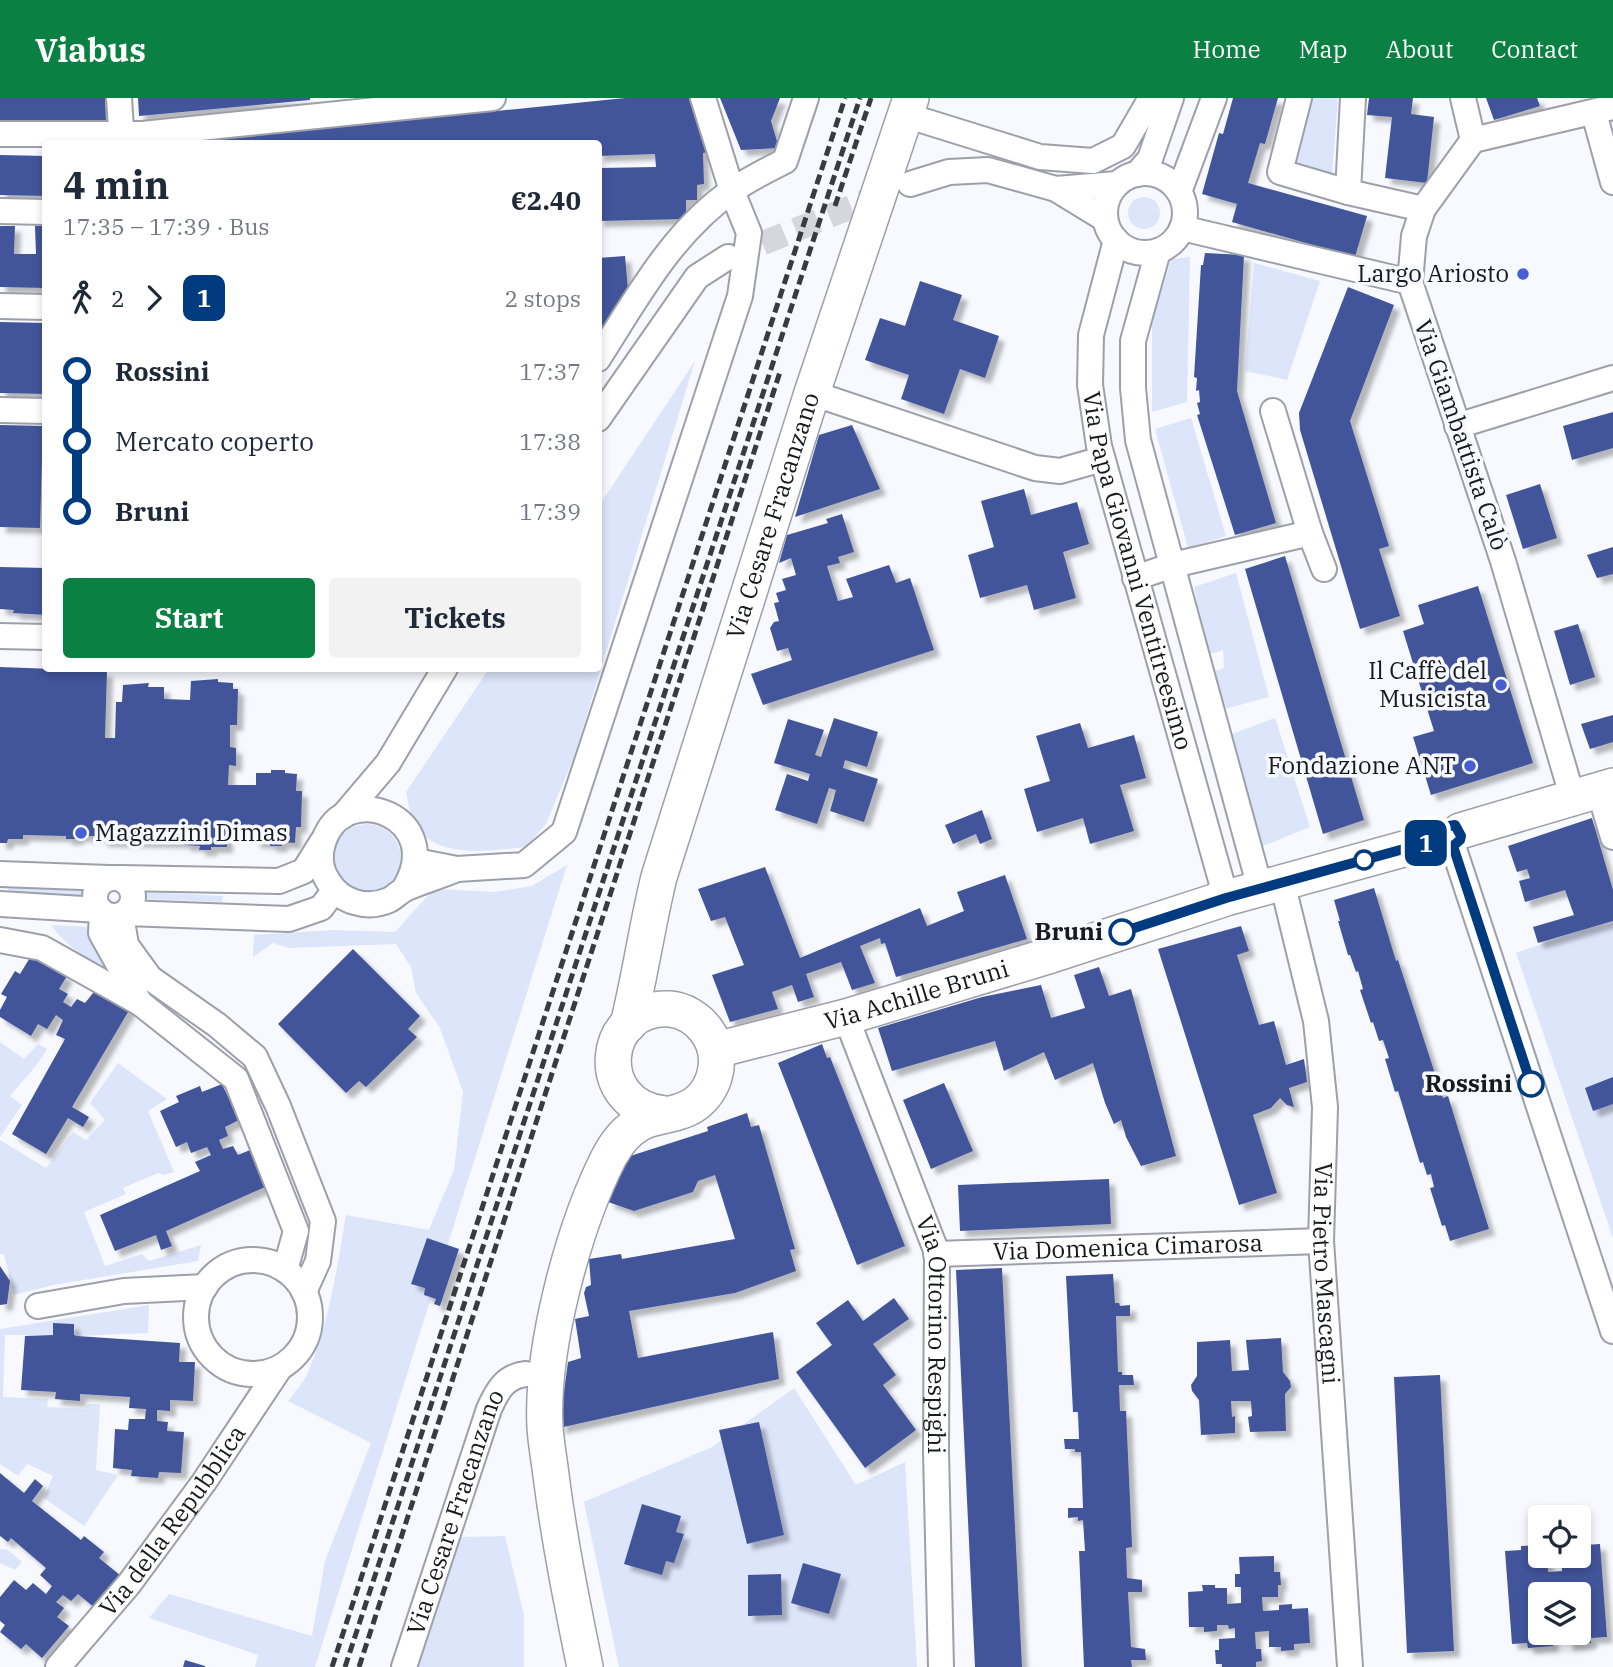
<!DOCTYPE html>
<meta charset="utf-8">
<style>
:root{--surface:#fff;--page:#f2f2f3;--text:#1f2937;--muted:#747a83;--accent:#0b8043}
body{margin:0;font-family:"IBM Plex Serif",serif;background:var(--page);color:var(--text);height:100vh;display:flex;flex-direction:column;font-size:26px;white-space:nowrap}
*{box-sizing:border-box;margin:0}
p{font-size:23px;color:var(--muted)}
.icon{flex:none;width:38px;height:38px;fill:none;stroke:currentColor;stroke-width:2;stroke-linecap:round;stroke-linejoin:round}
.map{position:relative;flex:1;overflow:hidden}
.sheet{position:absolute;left:42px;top:42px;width:560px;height:532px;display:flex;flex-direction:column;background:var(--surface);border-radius:7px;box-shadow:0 4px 10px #0003}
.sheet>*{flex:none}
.badge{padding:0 14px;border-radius:10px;font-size:24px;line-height:46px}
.fabs{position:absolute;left:1528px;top:1407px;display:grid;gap:14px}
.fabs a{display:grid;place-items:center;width:63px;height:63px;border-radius:7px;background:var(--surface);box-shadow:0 4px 10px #0003;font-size:35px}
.map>.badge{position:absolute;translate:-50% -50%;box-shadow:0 0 0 4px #fff}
.legs{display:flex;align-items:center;gap:10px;height:77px;padding:0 21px;font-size:23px}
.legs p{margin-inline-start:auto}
.head{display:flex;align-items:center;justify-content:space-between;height:119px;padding:0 21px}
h1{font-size:38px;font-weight:700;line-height:52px}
.action{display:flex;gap:14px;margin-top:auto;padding:14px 21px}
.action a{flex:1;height:80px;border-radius:7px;background:var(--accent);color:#fff;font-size:28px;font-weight:700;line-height:80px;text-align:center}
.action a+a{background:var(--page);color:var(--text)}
ul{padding:0 21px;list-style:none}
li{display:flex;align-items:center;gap:24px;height:70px;font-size:26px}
li i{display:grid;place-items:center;width:10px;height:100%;margin:0 9px;background:currentColor}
li i::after{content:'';width:18px;height:18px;margin:-9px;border:5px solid;border-radius:50%;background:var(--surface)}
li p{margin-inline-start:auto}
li:first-child i{background:linear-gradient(#0000 50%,currentColor 0)}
li:last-child i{background:linear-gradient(currentColor 50%,#0000 0)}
header{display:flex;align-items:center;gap:42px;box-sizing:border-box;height:98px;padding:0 35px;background:var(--accent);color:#fff}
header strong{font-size:33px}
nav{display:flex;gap:38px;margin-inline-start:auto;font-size:24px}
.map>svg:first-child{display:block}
.green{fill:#dde5fb}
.building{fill:#42559b;filter:url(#shadow)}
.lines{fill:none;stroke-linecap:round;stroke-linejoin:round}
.street-tunnel{stroke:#d6d7dc;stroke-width:24;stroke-dasharray:24 12;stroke-linecap:butt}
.street-casing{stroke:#9da0a9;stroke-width:28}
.secondary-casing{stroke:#9da0a9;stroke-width:38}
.street{stroke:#fff;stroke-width:24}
.secondary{stroke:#fff;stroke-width:35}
.rail{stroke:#3a3b3e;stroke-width:5;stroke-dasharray:10 5;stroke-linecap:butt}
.line-1-casing{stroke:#fff;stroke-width:16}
.line-1{stroke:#003b80;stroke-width:10}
.poi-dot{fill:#465fd2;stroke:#f7f9fe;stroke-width:2.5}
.stop-1-dot{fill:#fff;stroke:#003b80;stroke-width:3.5}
.labels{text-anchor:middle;stroke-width:7;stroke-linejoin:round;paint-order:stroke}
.poi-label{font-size:24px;fill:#18191c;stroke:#f7f9fe;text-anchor:end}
.street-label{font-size:24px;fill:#18191c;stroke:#f7f9fe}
.stop-label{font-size:24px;font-weight:bold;fill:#18191c;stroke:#f7f9fe;text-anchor:end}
</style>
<header>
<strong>Viabus</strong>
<nav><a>Home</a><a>Map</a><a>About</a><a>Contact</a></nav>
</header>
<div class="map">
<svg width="1613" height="1569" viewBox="0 0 1613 1569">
<defs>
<filter id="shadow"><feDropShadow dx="6" dy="6" stdDeviation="2" flood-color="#0004"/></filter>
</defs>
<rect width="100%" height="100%" fill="#f7f9fe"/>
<!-- green -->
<path class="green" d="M1307 0H1338L1332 77 1289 69Z
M1128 115a16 16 0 1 1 32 0a16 16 0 1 1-32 0Z
M1190 159 1187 304 1152 314V225L1171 161Z
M1254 165 1320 183 1287 282 1245 273Z
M695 263 574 659 546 726 526 749C488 753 432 763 412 721 409 713 408 703 406 694L489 571 598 570 599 408Z
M1191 320 1226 438 1188 450 1155 331Z
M1236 475 1269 599 1225 611 1213 574 1224 570 1223 552 1208 557 1194 489Z
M1275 620 1310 729 1261 749 1232 636Z
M333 760a34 34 0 1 1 68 0a34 34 0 1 1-68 0Z
M567 767 315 1569H255L258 1557 149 1520 169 1496 312 1538 325 1463 371 1345 288 1303C294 1294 303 1286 307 1276 329 1227 337 1170 346 1117L429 1132 454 1072 463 994 440 930 416 895 411 869 396 846 289 850 273 845 253 859 254 837 332 832 395 834 434 791 494 794 532 788Z
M7 788 88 792V799L8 796Z
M142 794 223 798 222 804 143 801Z
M1613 825V1140L1516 855 1585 831Z
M51 827 90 829 115 875C87 861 70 852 51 827Z
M0 944 24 961 38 946 47 951C37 969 23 982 10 998L22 1007 0 1039Z
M118 965 167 1001 148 1013 174 1074 163 1077 158 1075 123 1090 126 1096 84 1114 105 1168 142 1156 149 1163 201 1147 198 1163 53 1187 14 1197 4 1156H0V1042L46 1070 73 1034 86 1042 105 1022 90 1005Z
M149 1207 148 1235 77 1238 73 1226 54 1225 53 1237H5L3 1299 48 1301 47 1309 85 1311 88 1306H100L96 1372 118 1377 84 1428 44 1400 53 1378 27 1366 18 1378 0 1366V1231Z
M794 1290 856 1387 905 1364 917 1569H619L584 1404 712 1349Z
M505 1438 524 1517V1569H414L457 1439Z
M0 1451 8 1452 22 1464 15 1472 0 1465Z"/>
<!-- building -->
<path class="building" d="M0 0H105L106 25 0 22Z
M138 0H310V2L139 18Z
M625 0H689L708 54 703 55 704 86 697 87V102H686V121L598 123V70L656 69 655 56 598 58V46H190V44Z
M720 0H780L771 23 779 50 741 52Z
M1233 0H1278L1265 46 1260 45 1248 85 1367 118 1355 159 1232 124 1237 106 1202 96 1219 35 1223 36Z
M1369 0H1413L1411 16 1434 19 1427 85 1385 80 1392 19 1367 17Z
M1486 0H1537L1540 8 1494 22Z
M0 57 46 58V98L0 97Z
M0 128H15L14 156H36L35 128H46V190L0 189Z
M1205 155 1244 157 1237 293 1276 425 1235 437 1197 317 1200 316 1197 305 1200 304 1199 292 1196 293 1197 280 1194 279 1201 167H1203Z
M625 158 628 192 598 240V160Z
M920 183 962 197 953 222 999 238 985 280 960 271 944 316 901 301 909 277 865 262 880 220 905 228Z
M1348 189 1394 207 1350 323 1389 448 1379 451 1400 518 1360 531 1300 332 1299 315Z
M0 224 46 225V296L0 295Z
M1613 314V350L1572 362 1563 328Z
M0 327 46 328V361H42L40 430 0 429Z
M852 327 880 391 795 419 819 337Z
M1540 386 1557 440 1523 451 1506 397Z
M1024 391 1031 417 1077 404 1089 446 1063 454 1076 500 1034 512 1027 487 980 500 968 457 994 449 981 403Z
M842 416 854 454 838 459 840 465 827 468 838 503 853 499 846 481 889 467 896 485 910 480 934 552 763 607 751 576 792 562 788 550 777 553 770 530 774 524 779 523 774 505 779 504 776 495 786 492 782 481 796 477 791 460 779 465 787 437 828 425 826 421Z
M1613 449V476L1597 480 1587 457Z
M1285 458 1364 722 1323 736 1245 471Z
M0 469 46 470V517L13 515 14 512 0 511Z
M1478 488 1533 665 1431 697 1413 639 1434 633 1403 533 1424 526 1418 507Z
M1578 526 1595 579 1570 587 1554 533Z
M0 569 107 573 105 640H115L116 604H122L123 587 149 585 148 589H164V601L190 602 191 583 218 581V584L233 585V591H238L237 627H230V649L236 650V668L229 667 228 687H256V675H271V672H285V675L297 676 296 693H302L301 729H296L295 745 282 744V748H270V745L254 744 255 732 227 731V749H211V752H199L200 748 184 747V744L102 743V738H78V741H66V738L23 737V741H8L7 745H0Z
M1613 617V644L1590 651 1581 626Z
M834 620 878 634 867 669 845 662 843 670 878 681 864 724 830 713 836 692 829 690 817 726 775 712 787 676 808 683 810 676 774 665 788 621 824 632 815 657 821 659Z
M1080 625 1088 650 1134 637 1146 680 1120 687 1134 733 1090 746 1083 720 1037 734 1024 691 1050 683 1036 638Z
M982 712 992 741 980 746 976 736 953 746 945 727Z
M1592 720 1613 792V823L1538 845 1533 829 1574 817 1565 792 1525 804 1519 783 1530 780 1527 771 1517 774 1508 748Z
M765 769 800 860 920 810 927 828 964 813 957 794 1005 777 1027 841 896 879 885 845 881 846 880 840 860 848 875 885 852 892 841 864 806 876 814 899 798 904 792 887 772 894 778 911 730 924 712 877 744 867 725 819 711 823 698 791Z
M1374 790 1396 863 1398 862 1443 1000 1448 998 1489 1131 1450 1143 1445 1127 1442 1128 1430 1090 1434 1089 1431 1076 1427 1077 1423 1064 1420 1065 1398 993 1395 994 1385 961 1389 960 1383 942 1379 943 1373 924 1371 925 1360 892 1363 891 1358 873 1356 874 1350 857H1348L1338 823H1340L1334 802Z
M1241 828 1249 853 1237 857 1259 927 1274 923 1286 967 1304 961 1307 984 1289 990 1294 1009 1287 1007 1280 1000 1271 1010 1253 1017 1277 1095 1239 1107 1158 851Z
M353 851 420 918 408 931 417 939 366 989 359 983 346 995 278 926Z
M31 858 67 878 59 891 68 896 63 904 71 909 77 901 85 905 97 890 131 909 72 1009 89 1019 83 1029 68 1020 46 1056 12 1036 65 941 56 937 63 922 56 917 47 931 38 926 31 938 0 919V912L7 899 1 896 15 873 20 876Z
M1099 869 1109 898 1131 891 1176 1058 1141 1068 1126 1039 1121 1022 1114 1026 1105 1005 1093 965 1055 982 1044 954 1004 973 995 943 892 973 878 930 982 899 1041 887 1051 920 1085 910 1074 877Z
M822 946 827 960 830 959 905 1148 857 1167 778 965Z
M1613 979V1006L1593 1013 1585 990Z
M944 985 973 1053 931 1071 903 1002Z
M222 986 239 1022 225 1029 228 1038 219 1042 223 1051 233 1048 238 1057 250 1052 265 1089 166 1133 172 1148 161 1152 156 1137 115 1153 100 1117 200 1073 195 1064 211 1057 207 1049 191 1055 187 1044 176 1049 160 1013 179 1004 176 998 200 988 202 994Z
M747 1015 751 1029 759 1027 795 1151 790 1152 796 1173 735 1195 629 1213 638 1260 773 1234 779 1281 559 1330 568 1264 581 1260 575 1221 589 1218 584 1195 586 1189 591 1187 589 1161 621 1156 622 1161 735 1141 715 1077 698 1083 693 1094 634 1113 608 1104 624 1060 708 1033 707 1029Z
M1109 1081 1111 1126 960 1133 958 1087Z
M427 1140 459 1151 440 1208 434 1206 436 1201 424 1197 425 1190 411 1186Z
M0 1168 10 1183 7 1206 0 1207Z
M1002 1170 1022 1569H975L956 1172Z
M1113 1176 1115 1205H1119L1120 1208 1130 1207V1218H1116L1118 1274H1122V1277H1133L1134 1287H1119L1120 1313H1126L1132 1447V1449L1126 1450 1127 1480 1142 1482V1494H1128L1131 1549 1145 1551 1146 1562H1131L1132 1569H1084L1079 1453H1085L1083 1422 1078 1423V1419L1068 1420V1410H1083L1081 1354H1075V1351H1065L1064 1341H1079L1078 1314H1073L1066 1178Z
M894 1200 909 1221 873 1246 896 1277 883 1287 916 1332 865 1370 796 1274 832 1247 816 1225 848 1202 863 1223Z
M53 1225 74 1226V1237L77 1238 180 1245 179 1264H195L193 1303 170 1302V1313L157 1312V1323L168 1324 167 1333 184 1334 181 1375 159 1374 158 1380 131 1378 132 1372 113 1370 115 1331 128 1332 129 1321H145L146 1311 129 1310 130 1299 80 1296V1303L55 1301 56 1294 21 1292 25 1238 53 1237Z
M1281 1240 1283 1274 1290 1283 1291 1289 1285 1296 1286 1333 1250 1334 1248 1319 1252 1318 1251 1303H1231L1232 1319 1235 1318V1335L1201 1337 1199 1302 1192 1293 1191 1287 1197 1278V1244L1230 1242 1232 1273 1249 1272 1246 1242Z
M1440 1277 1454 1553 1407 1555 1394 1279Z
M759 1324 784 1437 747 1446 719 1332Z
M0 1375 24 1395 35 1381 43 1388 32 1403 81 1442 84 1438 104 1454 99 1460 121 1478 95 1510 78 1496 71 1503 63 1497 56 1504 64 1510 57 1519 69 1528 42 1560 26 1546 21 1551 0 1534 5 1527 0 1523V1499L14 1482 26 1492 33 1485 46 1496 52 1488 40 1477 46 1470 11 1440 8 1444 0 1438Z
M642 1406 681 1418 676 1434 684 1436 674 1465 666 1463 662 1477 624 1466Z
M1584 1443 1585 1447 1600 1446 1607 1539 1591 1540V1545L1567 1547 1566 1535H1578V1496H1540V1535H1552L1553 1548 1528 1550 1527 1545 1512 1546 1505 1453 1521 1452V1448L1540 1447V1458H1547L1548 1474 1562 1473 1561 1458H1578V1444Z
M1274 1458V1474H1280L1281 1487H1278V1499H1262L1263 1513 1279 1512V1507L1292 1506V1511L1308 1510 1310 1545 1294 1546V1552L1281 1553V1549H1269V1533L1255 1534 1256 1551H1261L1262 1563 1256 1564V1569H1222V1566H1216L1215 1552H1219V1541L1235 1540V1530L1229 1531 1228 1527H1217V1533L1204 1534V1529H1189L1188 1494 1203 1493 1202 1487H1215V1490H1227V1506L1241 1505V1489H1235V1476H1240L1239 1459Z
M803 1465 841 1476 829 1516 791 1505Z
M781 1476 782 1517 748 1518V1477Z
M185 1562 205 1568V1569H183Z"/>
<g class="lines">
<!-- street-tunnel -->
<path class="street-tunnel" d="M729 159 886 95"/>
<defs>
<g id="street">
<path d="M119 0 122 46"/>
<path d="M1299 0 1280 74 1348 94 1423 111"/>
<path d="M1463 0 1473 42"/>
<path d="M1594 15 1613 84"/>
<path d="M905 17 1040 59 1093 63 1123 48 1151 0"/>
<path d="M0 36H142L493 0"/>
<circle cx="1145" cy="115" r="40"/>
<path d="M1137 76 1150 61 1171 0"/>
<path d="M910 86 949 74 988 72 1056 91 1105 121"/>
<path d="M1056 91 1117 86"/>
<path d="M1179 94 1214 0"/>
<path d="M1348 94 1353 0"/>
<path d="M0 113 46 114"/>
<path d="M1182 130 1410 184"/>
<path id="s1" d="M1116 142 1091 237 1090 287 1099 348 1226 800"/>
<path d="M1158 153 1133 243V290L1138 342 1260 790"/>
<path d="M0 208 46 209"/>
<path d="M598 261C637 200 672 134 733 92 749 81 767 72 785 63L806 0"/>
<path d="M812 295 1035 370 1060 373 1102 361"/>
<path d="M0 312 46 313"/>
<path d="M1273 313 1310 435 1324 471"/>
<path d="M598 321 697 179 728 159"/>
<path d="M1457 328 1613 280"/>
<path d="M1135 480 1173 467 1310 435"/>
<path d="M0 538 46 539"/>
<path d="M1599 692 1613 739"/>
<path d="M1573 701 1503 463 1410 184 1414 138 1423 111 1473 42 1613 9"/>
<path d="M343 718 388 665 445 570"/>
<path d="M1453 748 1613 1233"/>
<path d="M416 763 457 771 524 767 564 734 740 198 749 135 732 93 703 0"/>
<path d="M0 776 109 780"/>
<circle cx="114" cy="799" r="19"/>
<path d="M120 780 279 783 304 773 322 744"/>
<path id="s2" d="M1282 784 1316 923 1325 1009 1321 1143 1350 1569"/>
<path d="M404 791C448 720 346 680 324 742 319 756 320 771 328 783 340 804 367 812 389 802 395 799 400 793 407 790 423 783 441 778 457 771"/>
<path d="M0 806 100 812"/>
<path d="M102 815 101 835 140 905"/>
<path d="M126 815 289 821 321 810 334 793"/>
<path d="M121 817 126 847 150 880 217 927 255 959 278 1008 323 1123 318 1163 304 1194"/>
<path d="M0 842 42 850 140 905 236 981 296 1133 285 1172"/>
<path id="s3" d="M846 919 937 1155 936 1354 941 1569"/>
<path id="s4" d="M936 1156 1321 1143"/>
<circle cx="253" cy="1219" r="57"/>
<path d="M38 1208 124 1193 205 1189"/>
<path id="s5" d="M58 1569 129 1486 204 1384 279 1271"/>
<path id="s6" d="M404 1569 489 1311C497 1293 505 1278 526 1276"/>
</g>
<g id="secondary">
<path d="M1460 733 1613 688"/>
<path id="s7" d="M628 927C640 878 647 828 659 779L812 295 911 0"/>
<path id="s8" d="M716 952 846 919 1048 858 1226 800 1440 741"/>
<path d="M585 1569C572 1505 559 1441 551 1377 549 1361 546 1345 545 1329 541 1250 573 1130 609 1059 616 1046 627 1032 640 1025 653 1018 668 1018 681 1013 715 1002 727 960 706 932 698 921 684 912 670 911 600 907 591 1008 664 1016"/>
</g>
</defs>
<!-- street casing -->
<use href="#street" class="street-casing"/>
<!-- secondary casing -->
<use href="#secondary" class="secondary-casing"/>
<!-- street -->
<use href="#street" class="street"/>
<!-- secondary -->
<use href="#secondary" class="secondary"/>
<!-- rail -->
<path class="rail" d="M835 108 871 0
M332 1569 845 0
M345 1569 860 0
M359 1569 780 274"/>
</g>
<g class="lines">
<defs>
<path id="line-1" d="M1122 834 1226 800 1440 741V732L1443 729 1455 727 1461 738 1460 742 1453 748 1531 986"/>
</defs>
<!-- line-1 casing -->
<use href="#line-1" class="line-1-casing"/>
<!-- line-1 -->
<use href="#line-1" class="line-1"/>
</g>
<!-- markers -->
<g class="poi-dot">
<circle cx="1523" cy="176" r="7"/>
<circle cx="1501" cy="587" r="7"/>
<circle cx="1470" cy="668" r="7"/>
<circle cx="81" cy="735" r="7"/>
</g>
<g class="stop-1-dot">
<circle cx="1364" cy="762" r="9"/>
<circle cx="1122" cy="834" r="12"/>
<circle cx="1531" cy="986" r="12"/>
</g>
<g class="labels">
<!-- poi labels -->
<g class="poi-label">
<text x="1509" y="184">Largo Ariosto</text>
<text x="1487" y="581">Il Caffè del<tspan x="1487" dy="28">Musicista</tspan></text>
<text x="1456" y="676">Fondazione ANT</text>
<text x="95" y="743" text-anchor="start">Magazzini Dimas</text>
</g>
<!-- street labels -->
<g class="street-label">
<text transform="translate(1461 337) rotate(71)" y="8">Via Giambattista Calò</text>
<text dy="8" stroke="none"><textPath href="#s7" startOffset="530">Via Cesare Fracanzano</textPath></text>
<text dy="8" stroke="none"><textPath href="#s1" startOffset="340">Via Papa Giovanni Ventitreesimo</textPath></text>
<text dy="8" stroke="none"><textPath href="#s8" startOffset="208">Via Achille Bruni</textPath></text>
<text dy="8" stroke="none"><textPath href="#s4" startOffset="192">Via Domenica Cimarosa</textPath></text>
<text dy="8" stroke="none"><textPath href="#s2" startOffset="396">Via Pietro Mascagni</textPath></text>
<text dy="8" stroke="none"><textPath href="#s3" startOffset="334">Via Ottorino Respighi</textPath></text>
<text dy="8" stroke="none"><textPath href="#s6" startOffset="163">Via Cesare Fracanzano</textPath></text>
<text dy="8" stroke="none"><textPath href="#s5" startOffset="186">Via della Repubblica</textPath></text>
</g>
<!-- stop labels -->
<g class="stop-label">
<text x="1103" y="842">Bruni</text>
<text x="1512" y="994">Rossini</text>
</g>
</g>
</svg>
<div class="fabs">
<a><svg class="icon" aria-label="locate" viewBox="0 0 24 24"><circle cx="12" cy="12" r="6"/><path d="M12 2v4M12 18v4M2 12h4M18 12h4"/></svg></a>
<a><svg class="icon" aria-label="layers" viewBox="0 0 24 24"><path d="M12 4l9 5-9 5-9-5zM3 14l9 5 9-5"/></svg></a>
</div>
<b class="badge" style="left:1426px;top:745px;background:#003b80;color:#fff">1</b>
<section class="sheet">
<div class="head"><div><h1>4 min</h1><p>17:35 – 17:39 · Bus</p></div><b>€2.40</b></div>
<div class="legs"><svg class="icon" aria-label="walk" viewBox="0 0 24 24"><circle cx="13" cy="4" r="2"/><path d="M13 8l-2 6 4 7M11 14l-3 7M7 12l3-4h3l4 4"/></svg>2<svg class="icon" aria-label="forward" viewBox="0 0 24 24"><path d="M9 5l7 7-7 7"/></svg><b class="badge" style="background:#003b80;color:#fff">1</b><p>2 stops</p></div>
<ul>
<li><i style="color:#003b80"></i><b>Rossini</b><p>17:37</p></li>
<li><i style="color:#003b80"></i><span>Mercato coperto</span><p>17:38</p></li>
<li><i style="color:#003b80"></i><b>Bruni</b><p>17:39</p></li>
</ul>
<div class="action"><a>Start</a><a>Tickets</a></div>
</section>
</div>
